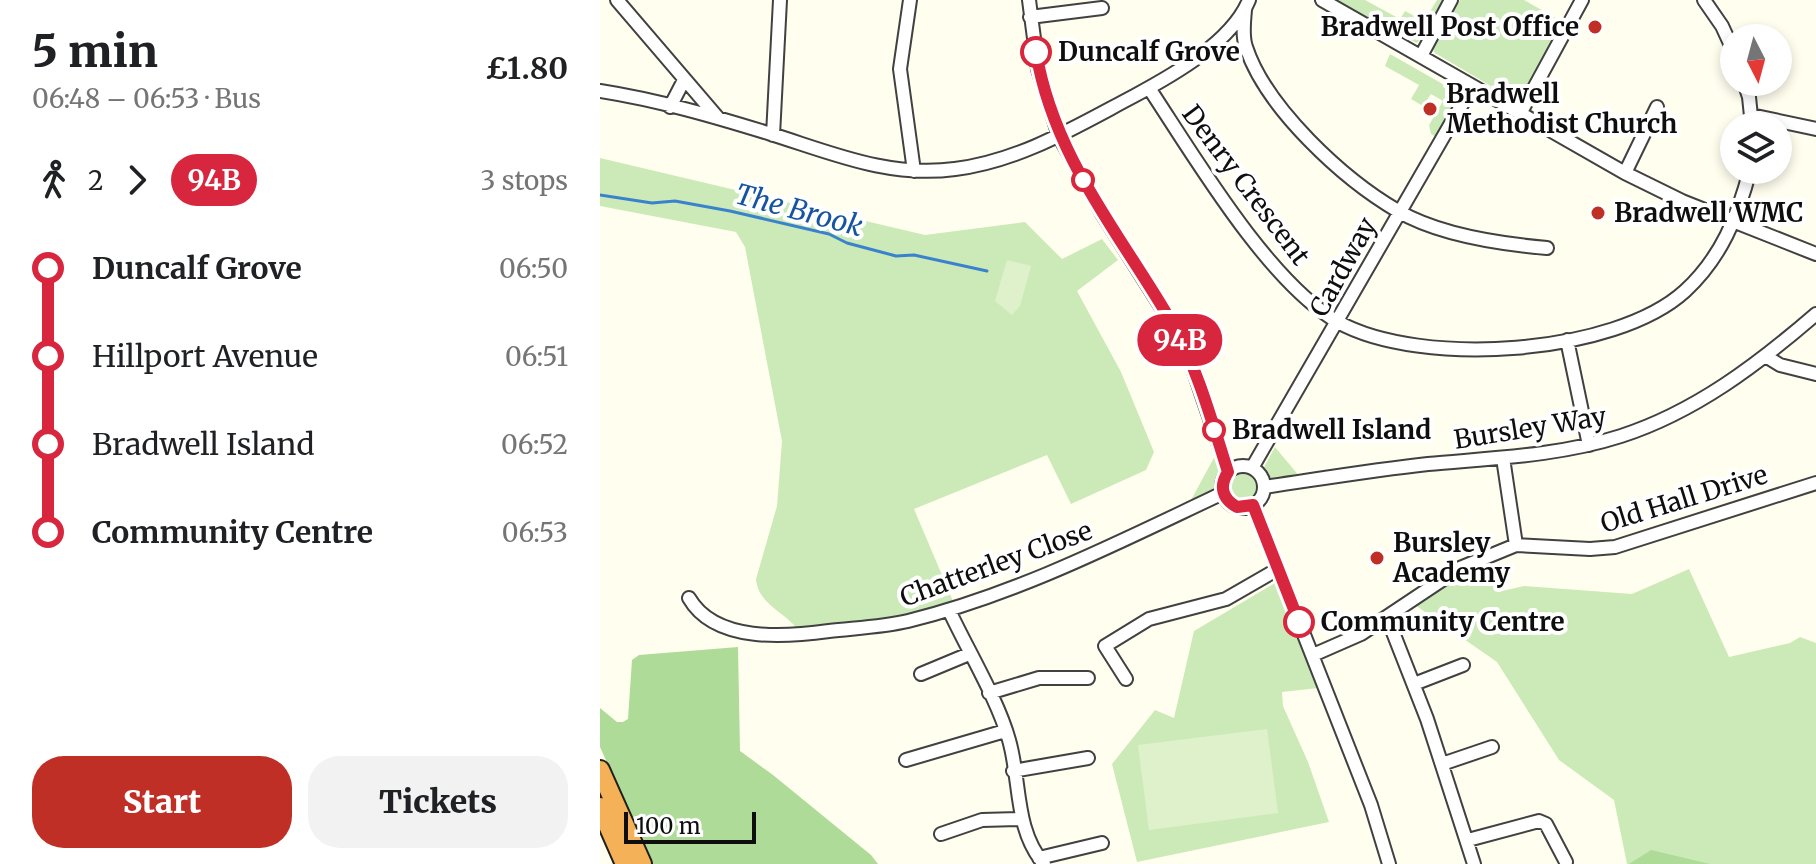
<!DOCTYPE html>
<meta charset="utf-8">
<style>
:root{--surface:#fff;--page:#f2f2f2;--text:#202124;--muted:#757577;--accent:#bf2f25}
body{margin:0;font-family:Merriweather,serif;background:var(--page);color:var(--text);height:100vh;display:flex;flex-direction:column;font-size:30px;white-space:nowrap}
*{box-sizing:border-box;margin:0}
p{font-size:26px;color:var(--muted)}
.icon{flex:none;width:44px;height:44px;fill:none;stroke:currentColor;stroke-width:2;stroke-linecap:round;stroke-linejoin:round}
.map{position:relative;flex:1;overflow:hidden}
.panel{display:flex;flex-direction:column;background:var(--surface);width:600px}
.panel>*{flex:none}
.badge{padding:0 16px;border-radius:26px;font-size:28px;line-height:52px}
.needle{width:52px;rotate:174deg}
.fabs{position:absolute;left:1120px;top:24px;display:grid;gap:16px}
.fabs a{display:grid;place-items:center;width:72px;height:72px;border-radius:50%;background:var(--surface);box-shadow:0 4px 12px #0003;font-size:40px}
.scale{position:absolute;left:24px;bottom:20px;width:132px;box-sizing:border-box;padding-left:8px;border:4px solid #0e0e0e;border-top:0;font-size:22px;line-height:28px;white-space:nowrap;color:#0e0e0e;-webkit-text-stroke:6px #fff;paint-order:stroke}
.map>.badge{position:absolute;translate:-50% -50%;box-shadow:0 0 0 4px #fff}
.legs{display:flex;align-items:center;gap:12px;height:88px;padding:0 32px;font-size:26px}
.legs p{margin-inline-start:auto}
.headline{display:flex;align-items:center;justify-content:space-between;height:136px;padding:0 32px}
h1{font-size:44px;font-weight:800;line-height:60px}
.action{display:flex;gap:16px;margin-top:auto;padding:16px 32px}
.action a{flex:1;height:92px;border-radius:32px;background:var(--accent);color:#fff;font-size:32px;font-weight:800;line-height:92px;text-align:center}
.action a+a{background:var(--page);color:var(--text)}
ul{padding:0 32px;list-style:none}
li{display:flex;align-items:center;gap:28px;height:88px;font-size:30px}
li i{display:grid;place-items:center;width:12px;height:100%;margin:0 10px;background:currentColor}
li i::after{content:'';width:20px;height:20px;margin:-10px;border:6px solid;border-radius:50%;background:var(--surface)}
li p{margin-inline-start:auto}
li:first-child i{background:linear-gradient(#0000 50%,currentColor 0)}
li:last-child i{background:linear-gradient(currentColor 50%,#0000 0)}
main{display:flex;flex:1;min-height:0}
.map>svg:first-child{display:block}
.green{fill:#cceab8}
.forest{fill:#aedb97}
.pitch{fill:#dff1ca}
.lines{fill:none;stroke-linecap:round;stroke-linejoin:round}
.stream{stroke:#3a82ce;stroke-width:3}
.minor-casing{stroke:#414141;stroke-width:16}
.highway-casing{stroke:#1f1f1f;stroke-width:22}
.minor{stroke:#fff;stroke-width:12}
.highway{stroke:#f5b157;stroke-width:18}
.line-1-casing{stroke:#fff;stroke-width:18}
.line-1{stroke:#d7263d;stroke-width:12}
.poi-dot{fill:#bf2f25;stroke:#fff;stroke-width:3}
.stop-1-dot{fill:#fff;stroke:#d7263d;stroke-width:4}
.labels{text-anchor:middle;stroke-width:8;stroke-linejoin:round;paint-order:stroke}
.poi-label{font-size:26px;font-weight:bold;fill:#0e0e0e;stroke:#fff;text-anchor:start}
.stop-label{font-size:26px;font-weight:bold;fill:#0e0e0e;stroke:#fff;text-anchor:start}
.street-label{font-size:26px;fill:#0e0e0e;stroke:#fff}
.water-label{font-size:28px;font-style:italic;fill:#1654a1;stroke:#fff}
</style>
<main>
<section class="panel">
<div class="headline"><div><h1>5 min</h1><p>06:48 – 06:53 · Bus</p></div><b>£1.80</b></div>
<div class="legs"><svg class="icon" aria-label="walk" viewBox="0 0 24 24"><circle cx="13" cy="4" r="2"/><path d="M13 8l-2 6 4 7M11 14l-3 7M7 12l3-4h3l4 4"/></svg>2<svg class="icon" aria-label="forward" viewBox="0 0 24 24"><path d="M9 5l7 7-7 7"/></svg><b class="badge" style="background:#d7263d;color:#fff">94B</b><p>3 stops</p></div>
<ul>
<li><i style="color:#d7263d"></i><b>Duncalf Grove</b><p>06:50</p></li>
<li><i style="color:#d7263d"></i><span>Hillport Avenue</span><p>06:51</p></li>
<li><i style="color:#d7263d"></i><span>Bradwell Island</span><p>06:52</p></li>
<li><i style="color:#d7263d"></i><b>Community Centre</b><p>06:53</p></li>
</ul>
<div class="action"><a>Start</a><a>Tickets</a></div>
</section>
<div class="map">
<svg width="1216" height="864" viewBox="0 0 1216 864">
<rect width="100%" height="100%" fill="#fffeef"/>
<!-- green -->
<path class="green" d="M733 0H765L800 19 805 11 824 21 837 0H846L832 26 817 43Z
M860 0H924L961 21 975 0 919 99H913L835 53 832 48Z
M790 54 848 87 855 103 836 137 831 134 829 125 843 101 831 94 823 106 811 99 819 85 785 66Z
M0 158 325 235 425 222 462 259 502 239 518 260 477 291 521 372 554 452 546 470 471 504 447 455 314 509 353 601 300 617 196 627C182 611 158 603 156 579L177 506 182 441 145 247 136 232 0 206Z
M675 447 700 477 671 481 664 474 663 469Z
M616 454 622 488 592 502 591 500Z
M630 487a13 13 0 1 1 26 0a13 13 0 1 1-26 0Z
M884 563 902 591 924 586 1032 594 1089 569 1129 657 1190 643 1200 637 1216 643V864H1027L1014 800 959 760 897 662 815 605Z
M675 583 718 688 682 692 683 706 708 762 729 822 537 862 512 764 555 710 574 718 594 631Z"/>
<!-- forest -->
<path class="forest" d="M138 647 140 751 173 775 271 855 278 864H53L0 747V708L17 722H23L28 719 32 660 39 655Z
M1051 850 1110 864H1029Z"/>
<!-- pitch -->
<path class="pitch" d="M407 260 431 266 420 306 412 315 395 301Z
M667 729 678 813 549 830 538 745Z"/>
<g class="lines">
<!-- stream -->
<path class="stream" d="M0 195 52 203 75 201 130 211 229 234 247 243 296 256 314 255 387 271"/>
<defs>
<path id="minor" d="M17 0 118 118
M310 0 300 69 314 171
M429 0 438 69 459 136 503 215 572 324 591 363 628 472
M722 0 1025 173 1082 201 1216 254
M1104 0 1122 26 1134 52
M645 10C644 22 642 36 646 47 666 108 743 179 798 211 839 235 901 244 947 248
M430 17 502 8
M821 56 851 0
M1144 82 1149 97 1152 126
M549 88C594 156 668 282 738 322 821 368 1015 355 1085 291 1121 258 1138 216 1150 170
M0 91C58 100 116 117 171 134 232 153 289 178 355 169 420 161 477 126 534 96 573 75 632 42 649 0
M70 107 84 80
M920 114 982 0
M1151 115 1216 129
M173 135 180 0
M1025 173 1057 107
M967 340 989 445
M1167 357 1180 365 1216 374
M622 487a21 21 0 1 1 42 0a21 21 0 1 1-42 0Z
M652 468 872 87
M664 487C719 479 773 470 828 464 892 458 959 456 1021 436 1095 412 1157 365 1216 314
M653 505 771 805 789 864
M916 545 990 549 1015 547 1216 483
M89 598C115 643 186 637 229 631 255 628 282 627 308 621 418 594 521 541 623 493
M349 610C367 649 398 700 409 740 421 781 414 829 444 864
M787 617 827 719 874 864
M713 655 761 634 860 568 916 545 903 458
M321 674 369 654
M526 679 505 646 549 619 626 599 678 569
M814 684 863 665
M389 693 439 678H488
M306 760 405 731
M842 764 892 747
M413 771 488 758
M341 834 382 820 422 819
M868 840 939 821 946 824 966 862
M439 858 502 843"/>
<path id="highway" d="M0 770 42 864
M0 807 25 864"/>
</defs>
<!-- minor casing -->
<use href="#minor" class="minor-casing"/>
<!-- highway casing -->
<use href="#highway" class="highway-casing"/>
<!-- minor -->
<use href="#minor" class="minor"/>
<!-- highway -->
<use href="#highway" class="highway"/>
</g>
<g class="lines">
<defs>
<path id="line-1" d="M436 52C454 159 520 233 572 323 598 369 612 422 628 472 619 486 622 499 637 507L653 505 699 622"/>
</defs>
<!-- line-1 casing -->
<use href="#line-1" class="line-1-casing"/>
<!-- line-1 -->
<use href="#line-1" class="line-1"/>
</g>
<!-- markers -->
<g class="poi-dot">
<circle cx="995" cy="27" r="8"/>
<circle cx="830" cy="109" r="8"/>
<circle cx="998" cy="213" r="8"/>
<circle cx="777" cy="558" r="8"/>
</g>
<g class="stop-1-dot">
<circle cx="436" cy="52" r="14"/>
<circle cx="483" cy="180" r="10"/>
<circle cx="614" cy="430" r="10"/>
<circle cx="699" cy="622" r="14"/>
</g>
<g class="labels">
<!-- poi labels -->
<g class="poi-label">
<text x="979" y="36" text-anchor="end">Bradwell Post Office</text>
<text x="846" y="103">Bradwell<tspan x="846" dy="30">Methodist Church</tspan></text>
<text x="1014" y="222">Bradwell WMC</text>
<text x="793" y="552">Bursley<tspan x="793" dy="30">Academy</tspan></text>
</g>
<!-- stop labels -->
<g class="stop-label">
<text x="458" y="61">Duncalf Grove</text>
<text x="632" y="439">Bradwell Island</text>
<text x="721" y="631">Community Centre</text>
</g>
<!-- street labels -->
<g class="street-label">
<text transform="translate(646 185) rotate(53)" y="9">Denry Crescent</text>
<text transform="translate(743 267) rotate(-61)" y="9">Cardway</text>
<text transform="translate(930 428) rotate(-9)" y="9">Bursley Way</text>
<text transform="translate(1084 499) rotate(-17)" y="9">Old Hall Drive</text>
<text transform="translate(396 564) rotate(-20)" y="9">Chatterley Close</text>
</g>
<!-- water labels -->
<g class="water-label">
<text transform="translate(199 210) rotate(15)" y="10">The Brook</text>
</g>
</g>
</svg>
<div class="fabs">
<a><svg class="needle" viewBox="-14 -14 28 28"><path d="M0-13l5 13h-10z" fill="#e53935"/><path d="M0 13l5-13h-10z" fill="#757577"/></svg></a>
<a><svg class="icon" aria-label="layers" viewBox="0 0 24 24"><path d="M12 4l9 5-9 5-9-5zM3 14l9 5 9-5"/></svg></a>
</div>
<div class="scale">100 m</div>
<b class="badge" style="left:580px;top:340px;background:#d7263d;color:#fff">94B</b>
</div>
</main>
